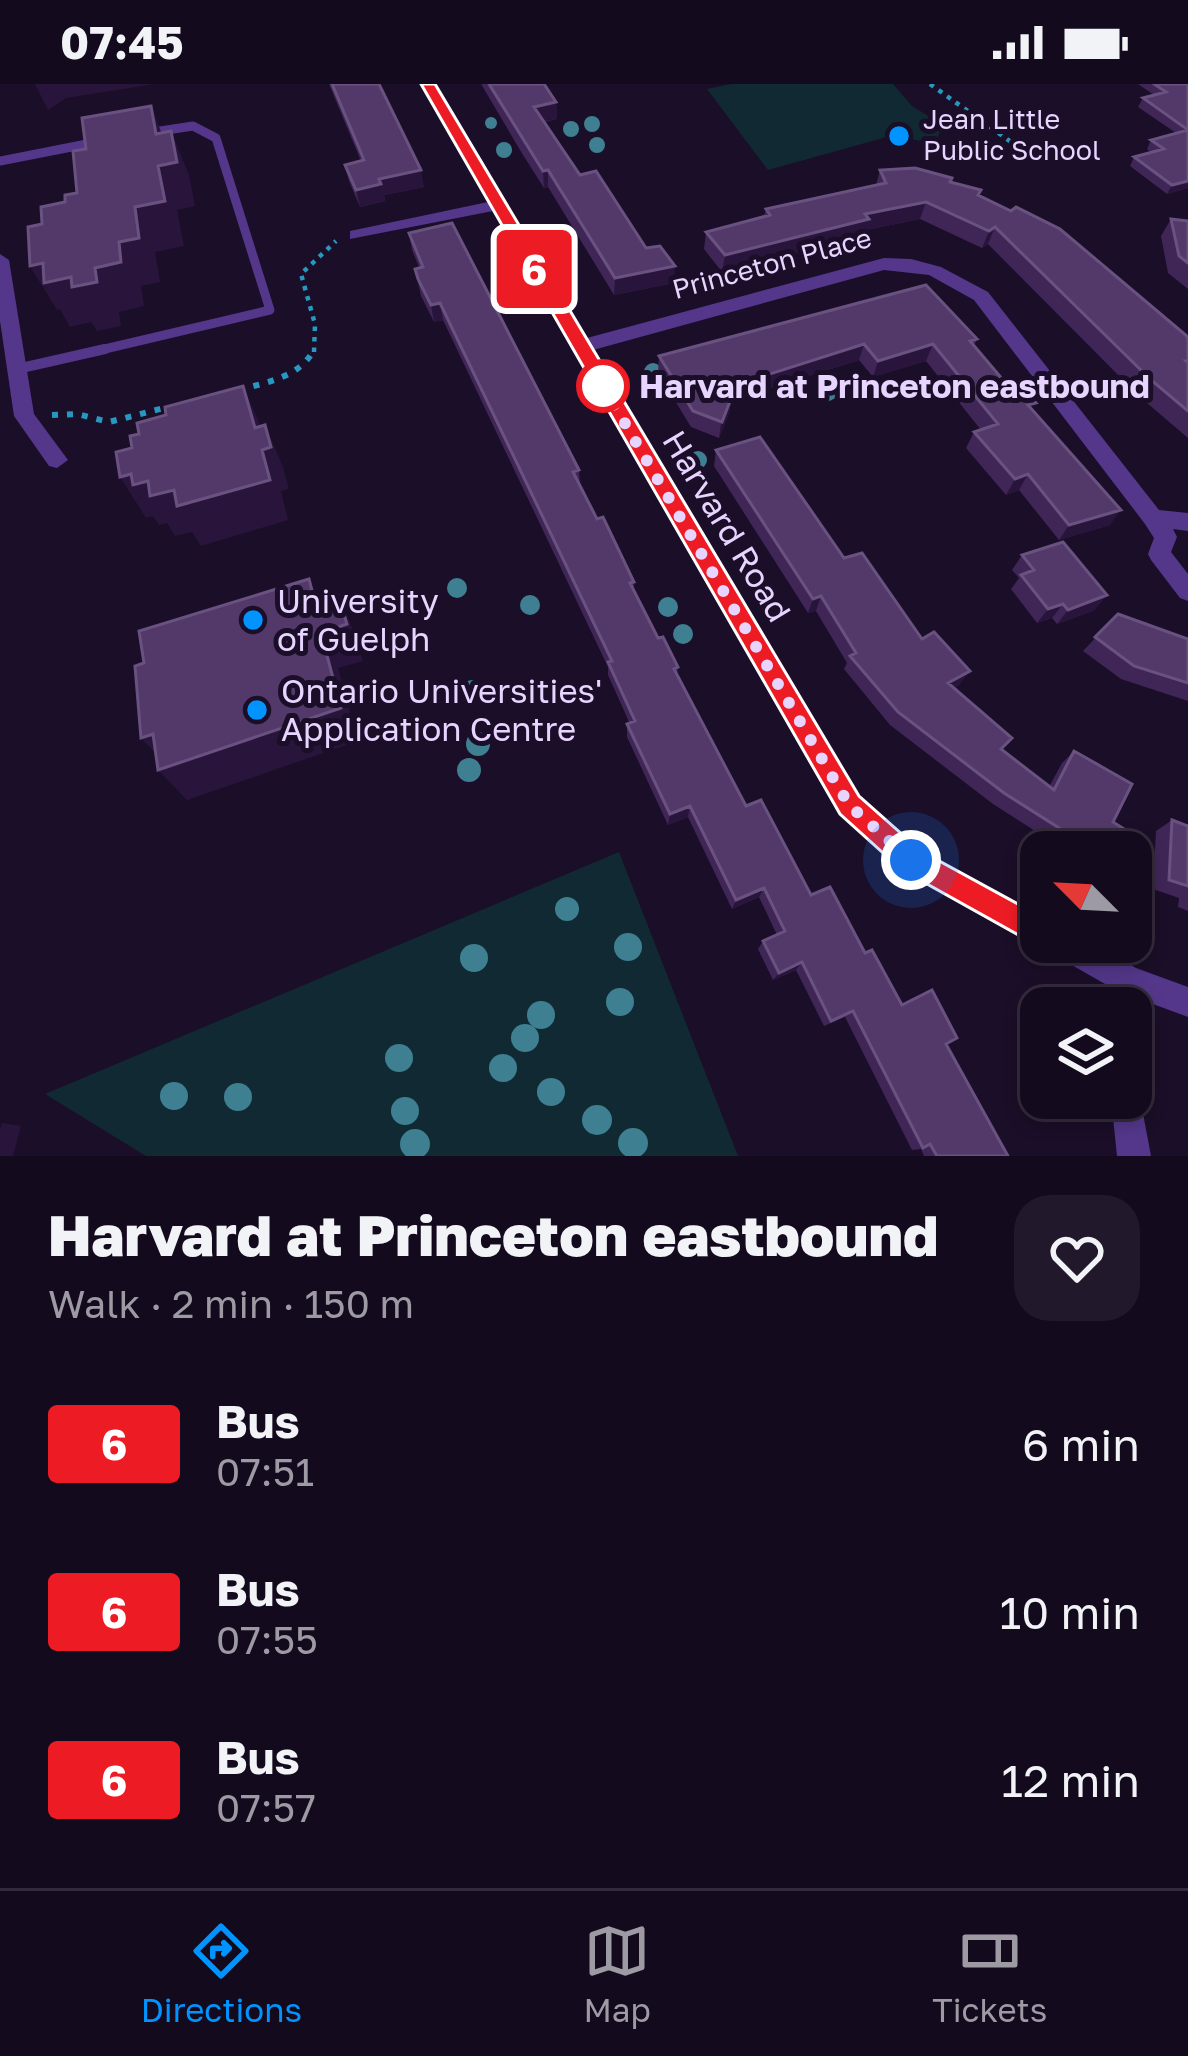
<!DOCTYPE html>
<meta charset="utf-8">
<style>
:root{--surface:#140a1e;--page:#21182b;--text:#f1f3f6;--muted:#9d9aa4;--line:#332b3c;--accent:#0194ff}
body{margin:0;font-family:"Golos Text",sans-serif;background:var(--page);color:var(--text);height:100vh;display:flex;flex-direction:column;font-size:45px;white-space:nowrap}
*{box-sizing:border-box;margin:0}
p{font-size:39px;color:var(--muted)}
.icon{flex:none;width:66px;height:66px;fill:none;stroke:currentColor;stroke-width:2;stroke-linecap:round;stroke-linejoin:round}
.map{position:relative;height:1072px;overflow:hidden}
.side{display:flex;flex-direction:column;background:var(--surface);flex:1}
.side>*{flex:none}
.badge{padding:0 24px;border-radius:9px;font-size:42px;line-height:78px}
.needle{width:78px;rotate:294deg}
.controls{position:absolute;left:1020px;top:747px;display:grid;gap:24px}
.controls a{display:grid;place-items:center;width:132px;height:132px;border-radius:24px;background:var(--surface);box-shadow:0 6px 18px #0003,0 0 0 3px var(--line);font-size:60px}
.you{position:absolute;width:60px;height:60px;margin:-30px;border:9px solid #fff;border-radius:50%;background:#1a73e8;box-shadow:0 0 0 18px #1a73e833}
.map>.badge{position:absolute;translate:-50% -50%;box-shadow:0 0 0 6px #fff}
.round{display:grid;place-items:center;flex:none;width:126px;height:126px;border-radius:36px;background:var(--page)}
.head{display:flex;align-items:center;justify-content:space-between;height:204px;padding:0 48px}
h1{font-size:57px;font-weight:800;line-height:90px}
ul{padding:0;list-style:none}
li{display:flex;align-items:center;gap:36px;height:168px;padding:0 48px}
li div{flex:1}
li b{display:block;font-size:45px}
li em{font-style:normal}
li .badge{min-width:132px;font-weight:700;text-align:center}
.status{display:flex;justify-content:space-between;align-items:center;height:84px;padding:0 60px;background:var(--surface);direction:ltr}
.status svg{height:33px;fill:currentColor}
.dock{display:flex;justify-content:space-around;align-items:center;height:168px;border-top:3px solid var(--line);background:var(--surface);font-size:33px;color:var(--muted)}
.dock a{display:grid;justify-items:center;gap:6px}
.dock .current{color:var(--accent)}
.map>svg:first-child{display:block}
.green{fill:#112932}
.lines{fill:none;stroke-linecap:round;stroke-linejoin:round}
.path-far1{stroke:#2898c0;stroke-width:4.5;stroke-dasharray:4.5 6;stroke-linecap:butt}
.path{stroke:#2898c0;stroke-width:6;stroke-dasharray:6 9;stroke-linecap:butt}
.service-far1{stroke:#54378a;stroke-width:9}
.service{stroke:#54378a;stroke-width:10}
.minor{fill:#54378a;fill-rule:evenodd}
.tree{fill:#3e8091}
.wall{fill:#402657}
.shaded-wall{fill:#29153c}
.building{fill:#523969;stroke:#695180;stroke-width:3}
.line{fill:#ed1c24;stroke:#fff;stroke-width:3}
.walk{stroke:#e7d5ff;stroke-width:12;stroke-dasharray:0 21.6}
.poi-dot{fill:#0194ff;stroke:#1b0e28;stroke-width:4.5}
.stop-dot{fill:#fff;stroke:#ed1c24;stroke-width:6}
.labels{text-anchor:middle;stroke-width:10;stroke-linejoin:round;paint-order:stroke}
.far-poi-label{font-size:27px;fill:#e7d5ff;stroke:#1b0e28;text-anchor:start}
.far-street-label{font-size:27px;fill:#e7d5ff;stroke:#1b0e28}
.stop-label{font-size:33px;font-weight:bold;fill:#e7d5ff;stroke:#1b0e28;text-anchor:start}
.street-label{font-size:33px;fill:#e7d5ff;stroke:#1b0e28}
.poi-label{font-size:33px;fill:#e7d5ff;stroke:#1b0e28;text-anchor:start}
</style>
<div class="status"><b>07:45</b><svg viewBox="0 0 49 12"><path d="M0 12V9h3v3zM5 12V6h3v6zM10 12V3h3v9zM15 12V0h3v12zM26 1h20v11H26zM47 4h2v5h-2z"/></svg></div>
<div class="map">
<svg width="1188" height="1072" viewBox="0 0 1188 1072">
<rect width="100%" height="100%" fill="#1b0e28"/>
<!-- green -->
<path class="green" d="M731 0H893L912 22 943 41 937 55 925 58 894 51 768 86 707 5Z
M619 768 738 1072H146L45 1010Z"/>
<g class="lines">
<!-- path-far1 -->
<path class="path-far1" d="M930 0 1039 78
M314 268 315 240 301 190 336 157"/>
<!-- path -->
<path class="path" d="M239 306C267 298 301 293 314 265
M52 331 77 330 109 338 168 323"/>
<!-- service-far1 -->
<path class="service-far1" d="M0 77 97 58
M92 268 270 226 216 54 193 42 147 49"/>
<!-- service -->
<path class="service" d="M17 285 105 265"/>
<!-- minor -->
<path class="minor" d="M421 0H435L587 254 884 174 911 175 941 183 988 208 1159 426 1188 429V447L1173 445 1177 453 1171 468 1188 490V517L1180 514 1151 476 1148 470 1154 454 1145 440 974 216 929 191 884 186 593 266 859 711 922 766 1041 832V858H1089L1136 884 1188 903V933L1142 916 1137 935 1131 937V924H1111L1112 904 1049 868 1045 861 1031 858 902 786 839 729 493 127 350 155V147L488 118Z
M0 170 9 176 34 330 68 376 57 384 49 382 14 332 0 237Z
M1131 1000 1138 1003 1151 1072H1117L1111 1014H1131Z"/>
</g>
<!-- trees -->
<g class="tree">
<circle cx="592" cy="40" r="8"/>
<circle cx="491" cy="39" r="6"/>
<circle cx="571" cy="45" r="8"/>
<circle cx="597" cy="61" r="8"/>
<circle cx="504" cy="66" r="8"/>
<circle cx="653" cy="288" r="9"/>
<circle cx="828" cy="308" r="9"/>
<circle cx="698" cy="376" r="9"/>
<circle cx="457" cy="504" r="10"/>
<circle cx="530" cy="521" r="10"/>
<circle cx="668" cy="523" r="10"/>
<circle cx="683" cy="550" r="10"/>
<circle cx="472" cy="606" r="10"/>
<circle cx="478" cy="660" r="12"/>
<circle cx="469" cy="686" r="12"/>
<circle cx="567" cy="825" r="12"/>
<circle cx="628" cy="863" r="14"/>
<circle cx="474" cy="874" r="14"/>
<circle cx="620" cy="918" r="14"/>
<circle cx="541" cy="931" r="14"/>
<circle cx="525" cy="954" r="14"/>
<circle cx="399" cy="974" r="14"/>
<circle cx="503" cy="984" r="14"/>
<circle cx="551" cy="1008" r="14"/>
<circle cx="174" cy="1012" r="14"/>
<circle cx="238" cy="1013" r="14"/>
<circle cx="405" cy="1027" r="14"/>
<circle cx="597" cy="1036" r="15"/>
<circle cx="633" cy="1059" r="15"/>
<circle cx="415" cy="1060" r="15"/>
</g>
<!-- wall -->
<path class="wall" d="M329 0H379L424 103 384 111 385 117 360 123 349 97 345 81 361 77Z
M481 0H544L556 18 557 35 544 38 580 91 646 164 674 199 614 211 548 103 544 104 523 71Z
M1138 0H1188V104L1167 110 1130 82 1134 73 1152 69 1147 65 1151 56 1176 49 1138 23 1143 14 1154 11Z
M880 86 950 98 978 111 1188 253V354L1140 313 988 160 982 164 920 135 866 146 865 152 722 188 704 165 706 148 764 132 766 125 876 101Z
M1171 135 1188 137V205L1168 189 1161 152Z
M409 149 579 386 580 400 597 435 634 498V507L658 554 678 583 677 590 746 722 811 811 865 869 902 921 946 960 1008 1072H924L921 1065 912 1066 845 933 824 942 796 886 773 896 758 865 763 857 777 851 759 813 732 825 688 733 668 741 627 653V640H630L608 591V583L443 236 434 238 421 212 415 185 419 183 412 166Z
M926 201 977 255 974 262 1009 303 1032 326 1110 441 1059 456 1019 406 1006 411 966 364 974 348 981 346 926 277 873 293 859 276 731 317 729 329 719 354 691 343 658 289 659 272Z
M716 366 844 474 922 555 960 600 954 604 1001 665 1049 703 1062 679 1074 667 1113 738 1120 768H1068L993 720 890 641 844 585 847 579 816 527 808 529 714 382Z
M1022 471 1095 526 1057 540 1052 534 1037 539 1011 505 1019 494 1012 486Z
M1118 530 1188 555V617L1121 595 1083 567Z
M1172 736 1188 742V827L1178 823 1179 814 1153 805 1156 747Z"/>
<!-- shaded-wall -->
<path class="shaded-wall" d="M35 0H155L66 14 48 26Z
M556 18 557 35 535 39 534 23Z
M151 22 168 66 171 47 189 91 195 122 177 126 184 162 155 168 160 198 141 202 144 222 119 228 121 242 97 247 91 238 70 243 60 225 57 226 30 182 43 179 95 184 119 158 135 123 158 82 156 50Z
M421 86 424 103 384 111 385 117 360 123 356 106 379 95Z
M548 86V103L544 104 543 87Z
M1188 97V104L1167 110 1172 101Z
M926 118 920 135 866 146 865 152 722 188 725 171 865 130Z
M995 143 988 160 982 164 989 147Z
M675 182 674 199 614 211 615 194Z
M440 219 443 236 434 238 431 221Z
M864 260 859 276 731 317 729 329 719 354 726 304Z
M933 260 926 277 873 293 878 277Z
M243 302 262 345 265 341 283 383 289 405 281 407 288 436 201 462 192 448 175 452 167 439 159 441 153 432 146 434 120 393 255 344Z
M1028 390 1019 406 1006 411 1015 395Z
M1121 426 1110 441 1059 456 1069 441Z
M309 495 326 533 338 511 354 548 363 577 338 584 358 657 187 716 158 686 169 683 141 654 315 518Z
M1107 511 1095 526 1057 540 1068 526Z
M821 512 816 527 808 529 813 515Z
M1063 520 1052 534 1037 539 1048 525Z
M970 587 960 600 939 612 948 599Z
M690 722 688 733 668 741 670 730Z
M764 804 759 813 732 825 736 816Z
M802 878 796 886 773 896 779 889Z
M2 1039 21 1042 13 1072H0V1046Z"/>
<!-- building -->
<path class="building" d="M332 0H379L421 86 379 95 381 100 356 106 345 81 364 76Z
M489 0H544L556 18 534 23 580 91 596 87 646 164 660 162 675 182 615 194 548 86 543 87Z
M1154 0H1188V46L1143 14 1166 8Z
M151 22 156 50 171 47 177 78 158 82 165 117 135 123 139 154 119 158 121 178 95 184 97 198 72 203 71 193 44 199 43 179 30 182 28 143 42 140 41 123 65 118V111L77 109 73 67 86 65 82 34Z
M1188 46V97L1172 101 1134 73 1164 65 1151 56Z
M915 84 952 94 950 98 981 106 978 111 1011 127 1016 123 1060 145 1188 253V277H1186L1188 279V327L1151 296 995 143 989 147 926 118 865 130 869 135 725 171 706 148 770 131 766 125 886 99 880 86Z
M1171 135 1188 137V179L1179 172Z
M452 139 579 386 573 388 597 435 603 433 634 498 630 499 658 554 663 553 678 583 674 585 746 722 761 716 811 811 830 803 865 869 872 866 902 921 932 906 957 954 946 960 1008 1072H937L930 1060 923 1064 853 927 831 937 802 878 779 889 763 857 785 847 764 804 736 816 690 722 670 730 627 640 635 637 608 578 612 577 440 219 431 221 418 195 415 185 423 183 409 149Z
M926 201 977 255 970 257 1009 303 1019 300 1036 319 1028 321 1121 426 1069 441 1028 390 1015 395 974 348 998 340 933 260 878 277 864 260 726 304 732 312 722 338 693 327 659 272Z
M243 302 255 344 265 341 271 363 262 366 270 396 177 422 174 406 150 412 148 397 133 401 131 390 120 393 116 368 132 364 130 352 139 350 137 339 166 331 165 323Z
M760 353 844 474 862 469 922 555 934 548 970 587 948 599 1012 654 1001 665 1054 706 1074 667 1132 700 1113 738 1129 748 1120 768H1097L1004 709 898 628 850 572 856 569 821 512 813 515 716 366Z
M1063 458 1107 511 1068 526 1063 520 1048 525 1021 491 1034 486 1022 471Z
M309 495 315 518 338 511 347 540 321 549 341 624 158 686 153 650 141 654 135 582 144 579 139 547Z
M1118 530 1188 555V599L1134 582 1095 553Z
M1172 736 1188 742V802L1169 796Z"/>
<!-- line -->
<path class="line" d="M421 0H435L859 712 921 767 1051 838 1055 848 1051 858 1041 862 1031 858 902 786 840 730Z"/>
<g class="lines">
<!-- walk -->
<path class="walk" d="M603 302 849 721 911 776"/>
</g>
<!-- markers -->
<g class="poi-dot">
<circle cx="899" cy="52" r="12"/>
<circle cx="253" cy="536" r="12"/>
<circle cx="257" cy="626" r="12"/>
</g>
<circle class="stop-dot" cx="603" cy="302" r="24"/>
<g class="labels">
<!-- far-poi labels -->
<g class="far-poi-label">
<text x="923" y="45">Jean Little<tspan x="923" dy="31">Public School</tspan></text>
</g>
<!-- far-street labels -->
<g class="far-street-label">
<text transform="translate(772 180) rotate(-15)" y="9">Princeton Place</text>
</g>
<!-- stop labels -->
<g class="stop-label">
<text x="639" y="314">Harvard at Princeton eastbound</text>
</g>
<!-- street labels -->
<g class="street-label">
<text transform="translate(727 442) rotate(59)" y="12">Harvard Road</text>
</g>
<!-- poi labels -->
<g class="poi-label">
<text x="277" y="529">University<tspan x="277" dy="38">of Guelph</tspan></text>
<text x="281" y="619">Ontario Universities'<tspan x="281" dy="38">Application Centre</tspan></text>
</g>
</g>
</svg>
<div class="controls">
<a><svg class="needle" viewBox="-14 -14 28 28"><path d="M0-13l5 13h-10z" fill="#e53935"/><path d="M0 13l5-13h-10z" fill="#9d9aa4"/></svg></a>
<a><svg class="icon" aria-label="layers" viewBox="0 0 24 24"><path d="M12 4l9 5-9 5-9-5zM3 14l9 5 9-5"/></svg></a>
</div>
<div class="you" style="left:911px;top:776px"></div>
<b class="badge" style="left:534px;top:185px;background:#ed1c24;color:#fff">6</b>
</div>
<section class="side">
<div class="head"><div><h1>Harvard at Princeton eastbound</h1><p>Walk · 2 min · 150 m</p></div><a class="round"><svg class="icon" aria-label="heart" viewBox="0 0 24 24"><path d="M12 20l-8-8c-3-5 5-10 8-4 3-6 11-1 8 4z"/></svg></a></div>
<ul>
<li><span class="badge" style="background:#ed1c24;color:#fff">6</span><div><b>Bus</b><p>07:51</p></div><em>6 min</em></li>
<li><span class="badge" style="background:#ed1c24;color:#fff">6</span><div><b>Bus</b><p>07:55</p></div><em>10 min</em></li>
<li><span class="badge" style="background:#ed1c24;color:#fff">6</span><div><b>Bus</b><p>07:57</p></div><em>12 min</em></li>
</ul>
</section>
<nav class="dock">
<a class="current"><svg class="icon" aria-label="directions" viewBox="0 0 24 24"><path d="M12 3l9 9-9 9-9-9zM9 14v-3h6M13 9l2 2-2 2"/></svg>Directions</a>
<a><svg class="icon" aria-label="map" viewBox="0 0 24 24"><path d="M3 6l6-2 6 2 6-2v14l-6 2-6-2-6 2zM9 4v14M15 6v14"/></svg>Map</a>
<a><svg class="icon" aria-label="tickets" viewBox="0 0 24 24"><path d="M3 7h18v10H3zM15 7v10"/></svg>Tickets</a>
</nav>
